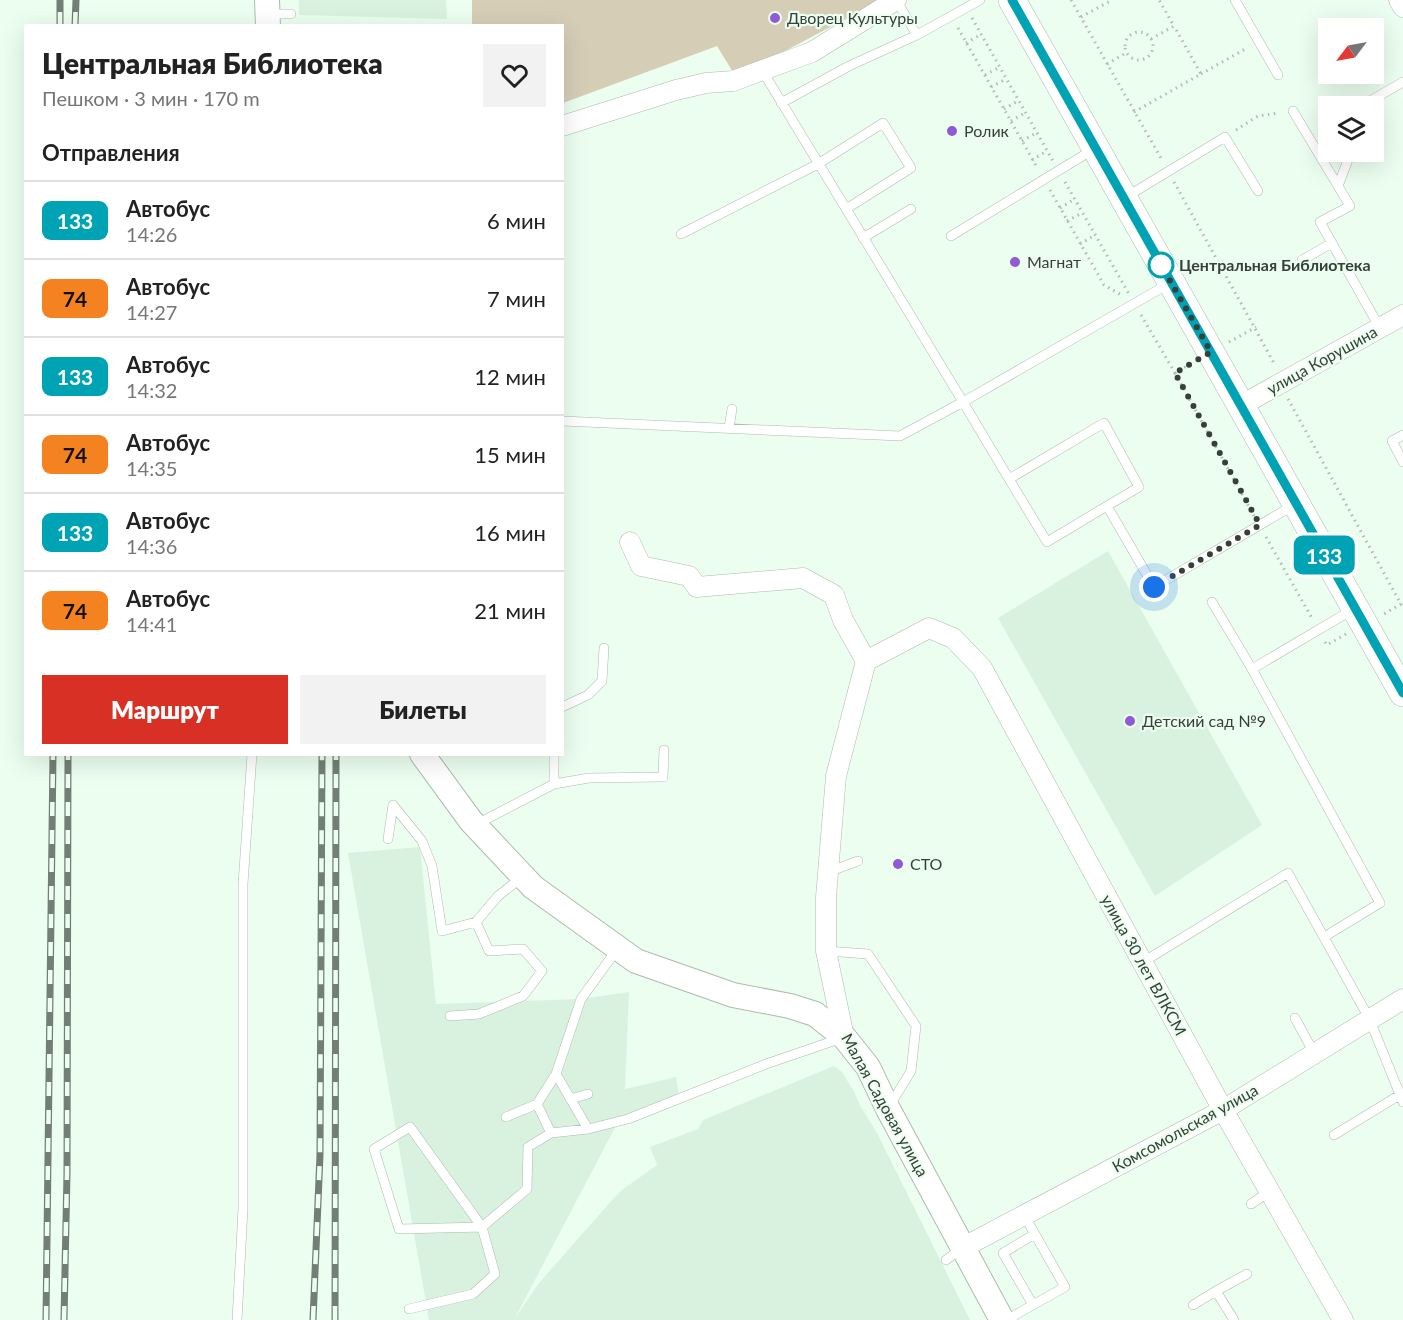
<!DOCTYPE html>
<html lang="ru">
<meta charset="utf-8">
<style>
:root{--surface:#fff;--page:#f2f2f2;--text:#222;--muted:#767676;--line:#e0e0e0;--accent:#d93025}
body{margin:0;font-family:Lato,sans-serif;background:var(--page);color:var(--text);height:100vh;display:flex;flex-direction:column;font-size:22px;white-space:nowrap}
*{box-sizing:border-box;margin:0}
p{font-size:20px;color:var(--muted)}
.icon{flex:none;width:33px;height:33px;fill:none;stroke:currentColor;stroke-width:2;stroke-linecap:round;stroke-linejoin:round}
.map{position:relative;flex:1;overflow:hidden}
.details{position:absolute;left:24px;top:24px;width:540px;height:732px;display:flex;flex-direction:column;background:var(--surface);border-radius:0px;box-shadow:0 6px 24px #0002}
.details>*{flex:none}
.badge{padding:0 12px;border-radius:9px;font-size:21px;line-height:39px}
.needle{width:39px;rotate:238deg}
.buttons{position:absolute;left:1318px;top:18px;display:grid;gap:12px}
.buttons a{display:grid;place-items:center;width:66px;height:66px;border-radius:0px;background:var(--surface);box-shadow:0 6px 24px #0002;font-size:30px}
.you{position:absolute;width:30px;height:30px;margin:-15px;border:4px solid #fff;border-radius:50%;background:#1a73e8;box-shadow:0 0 0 9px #1a73e833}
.map>.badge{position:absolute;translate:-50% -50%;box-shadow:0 0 0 3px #fff}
h2{padding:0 18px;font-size:22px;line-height:54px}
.round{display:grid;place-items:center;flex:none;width:63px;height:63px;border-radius:0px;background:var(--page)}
.overview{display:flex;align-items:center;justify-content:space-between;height:102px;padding:0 18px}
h1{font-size:28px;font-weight:800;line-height:45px}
.cta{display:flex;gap:12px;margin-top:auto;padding:12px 18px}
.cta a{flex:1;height:69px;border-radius:0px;background:var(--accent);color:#fff;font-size:24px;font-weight:800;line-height:69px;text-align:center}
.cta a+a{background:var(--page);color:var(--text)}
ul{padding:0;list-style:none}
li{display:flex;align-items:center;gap:18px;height:78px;padding:0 18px;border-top:2px solid var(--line)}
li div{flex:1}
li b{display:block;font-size:22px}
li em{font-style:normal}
li .badge{min-width:66px;font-weight:700;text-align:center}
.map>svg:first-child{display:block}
.built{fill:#d9f2df}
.green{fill:#d5cdb6}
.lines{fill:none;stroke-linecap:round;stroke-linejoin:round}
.service-casing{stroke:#aabcae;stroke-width:10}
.minor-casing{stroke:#aabcae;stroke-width:21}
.tertiary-casing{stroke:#aabcae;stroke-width:26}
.secondary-casing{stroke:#aabcae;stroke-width:28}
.path{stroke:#aebdb1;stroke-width:3;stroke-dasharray:1.5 4.5;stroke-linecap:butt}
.service{stroke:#fff;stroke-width:9}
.minor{stroke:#fff;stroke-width:20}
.tertiary{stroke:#fff;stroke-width:24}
.secondary{stroke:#fff;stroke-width:27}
.rail-casing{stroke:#737f76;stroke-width:7}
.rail{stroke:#ebfeef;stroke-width:4.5;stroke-dasharray:14;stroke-linecap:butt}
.line-casing{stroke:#fff;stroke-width:14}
.line{stroke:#00a3b4;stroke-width:9}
.walk{stroke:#373f39;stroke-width:6;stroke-dasharray:0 10.8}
.poi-dot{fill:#8f5ad3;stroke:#ebfeef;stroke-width:2}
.stop-dot{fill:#fff;stroke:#00a3b4;stroke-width:3}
.labels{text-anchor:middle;stroke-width:4.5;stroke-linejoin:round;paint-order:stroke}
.poi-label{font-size:16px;fill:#373f39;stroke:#ebfeef;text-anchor:start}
.stop-label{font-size:16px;font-weight:bold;fill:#373f39;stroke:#ebfeef;text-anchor:start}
.street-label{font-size:16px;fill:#373f39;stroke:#ebfeef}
</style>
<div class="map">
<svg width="1403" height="1320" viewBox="0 0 1403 1320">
<rect width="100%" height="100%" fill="#ebfeef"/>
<!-- built -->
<path class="built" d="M299 0H446L447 19 299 15Z
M1108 551 1262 825 1155 896 998 618Z
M420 847 436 1004 581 999 629 992 625 1089 676 1077 679 1097 620 1118 515 1318 539 1283 613 1199 622 1190 657 1165 650 1147 698 1129 703 1120 834 1066 842 1072 853 1090 861 1107 877 1133 970 1320H429L348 853Z"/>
<!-- green -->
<path class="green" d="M472 0H881L736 77 717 46 563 103 562 26 472 25Z"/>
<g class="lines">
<defs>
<path id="service" d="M1235 0 1278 75
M270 14H291
M917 35 980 0
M781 103 849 66 917 35 896 0
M1368 106 1370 101 1403 82
M1293 111 1338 186
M1351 152 1338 186 1350 206 1320 222 1376 321 1382 327
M1126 197 1225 137 1258 191
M681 234 818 164 883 123 911 168 846 209
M951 236 1094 149
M863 238 911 209
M1302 260 1332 243
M1170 283 963 402 1009 479 1104 423 1139 487 1107 506 1154 587 1294 505
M562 421 900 436 963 402 762 70
M729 428 732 409
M1403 435 1392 441 1403 462
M1009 479 1047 542 1107 506
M1212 602 1252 669
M562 707 588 695 602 681 604 648
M554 784 589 778 663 777 664 750
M475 825 554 784V754
M388 839 393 805 422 841 432 866 442 931 476 922
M828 872 858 861
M1324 937 1380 903 1252 669 1352 610
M618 948 581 999 556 1074 537 1104 551 1133 588 1129 628 1119 766 1064 842 1038
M826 951 868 954 916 1026 911 1071 889 1107
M1143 962 1288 873 1369 1018 1403 1102
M450 1016 479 1014 523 996 542 971 523 949 489 951 476 922 498 896 521 878
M1295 1018 1314 1053
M556 1074 588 1129
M570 1099 588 1094
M506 1117 537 1104
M410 1127 482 1227 399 1229 374 1149Z
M1334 1135 1403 1093
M1251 1204 1270 1191
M946 1260 962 1248
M1033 1305 1003 1253 1035 1234
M1193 1305 1216 1291
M409 1309 473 1294 495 1274 482 1227 527 1189 528 1147 551 1133
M237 1320 243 1209V884L252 754
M1012 1320 1015 1315 1065 1287 1024 1215
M1234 1320 1216 1291 1247 1274"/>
<path id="minor" d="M1399 0 1403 7
M562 126 676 90 706 83 733 81 812 52 896 0
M1240 406 1403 315
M630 542 641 566 689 576 697 587 803 578 834 595 843 620 866 661
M844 1037 826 951V897L836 776 866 661 929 628 953 638 982 668 1223 1110 1343 1320
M962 1248 1223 1110 1403 999"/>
<path id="tertiary" d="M267 0 268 26
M422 754 471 821 533 887 636 961 733 995 790 1006 815 1014 844 1037 868 1067 888 1109 1002 1320"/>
<path id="secondary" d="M1012 0 1403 693"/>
</defs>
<!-- service casing -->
<use href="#service" class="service-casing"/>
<!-- minor casing -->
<use href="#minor" class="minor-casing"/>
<!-- tertiary casing -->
<use href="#tertiary" class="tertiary-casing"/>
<!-- secondary casing -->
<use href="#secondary" class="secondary-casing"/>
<!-- path -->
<path class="path" d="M1071 0 1162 160
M1081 17 1112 0
M972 18 1053 161
M958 28 1038 169
M1125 46a14 14 0 1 1 28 0a14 14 0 1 1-28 0Z
M1151 39 1174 26 1159 0
M966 43 980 35
M1107 64 1126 53
M1201 74 1247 48
M985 75 1000 67
M991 87 1006 79
M1004 109 1018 101
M1134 112 1201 74 1174 26
M1011 121 1025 113
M1236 130 1258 116 1279 113
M1022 141 1036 133
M1032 160 1047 151
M1065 182 1129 294
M1174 182 1275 365
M1050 190 1104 285 1123 296
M1060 208 1075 199
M1067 221 1082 213
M1080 244 1095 235
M1141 315 1175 373 1192 363
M1229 342 1256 327
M1175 373 1254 516
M1288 399 1401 604 1384 614
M1266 537 1313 620
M1325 642 1327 645 1346 634"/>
<!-- service -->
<use href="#service" class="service"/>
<!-- minor -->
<use href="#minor" class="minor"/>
<!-- tertiary -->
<use href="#tertiary" class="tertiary"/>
<!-- secondary -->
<use href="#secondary" class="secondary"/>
<defs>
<path id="rail" d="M60 26V0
M75 26 76 0
M46 1320 53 754
M64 1320 67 1173 68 754
M313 1320 320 1155 322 754
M335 1320 336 754"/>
</defs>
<!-- rail casing -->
<use href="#rail" class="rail-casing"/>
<!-- rail -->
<use href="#rail" class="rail"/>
</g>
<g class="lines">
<defs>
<path id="line" d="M1012 0 1403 693"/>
</defs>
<!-- line casing -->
<use href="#line" class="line-casing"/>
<!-- line -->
<use href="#line" class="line"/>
<!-- walk -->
<path class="walk" d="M1154 587 1260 525 1175 373 1211 352 1161 265"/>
</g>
<!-- markers -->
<g class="poi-dot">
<circle cx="775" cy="18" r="6"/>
<circle cx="952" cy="131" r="6"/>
<circle cx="1015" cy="262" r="6"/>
<circle cx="1130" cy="721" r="6"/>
<circle cx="898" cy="864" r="6"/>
</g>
<circle class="stop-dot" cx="1161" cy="265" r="12"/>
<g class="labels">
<!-- poi labels -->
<g class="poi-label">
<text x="787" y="24">Дворец Культуры</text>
<text x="964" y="137">Ролик</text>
<text x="1027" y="268">Магнат</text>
<text x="1142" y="727">Детский сад №9</text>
<text x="910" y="870">СТО</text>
</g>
<!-- stop labels -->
<g class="stop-label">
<text x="1179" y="271">Центральная Библиотека</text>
</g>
<!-- street labels -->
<g class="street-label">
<text transform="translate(1322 360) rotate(-29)" y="6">улица Корушина</text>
<text transform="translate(1144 965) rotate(61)" y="6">улица 30 лет ВЛКСМ</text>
<text transform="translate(885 1105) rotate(61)" y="6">Малая Садовая улица</text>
<text transform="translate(1185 1128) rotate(-29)" y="6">Комсомольская улица</text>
</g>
</g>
</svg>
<div class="buttons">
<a><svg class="needle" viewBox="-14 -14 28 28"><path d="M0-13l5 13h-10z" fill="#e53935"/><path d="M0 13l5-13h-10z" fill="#767676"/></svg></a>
<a><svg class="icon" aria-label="layers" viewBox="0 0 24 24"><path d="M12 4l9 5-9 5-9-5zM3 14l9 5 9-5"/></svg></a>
</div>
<div class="you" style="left:1154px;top:587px"></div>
<b class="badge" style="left:1324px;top:555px;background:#00a3b4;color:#fff">133</b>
<section class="details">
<div class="overview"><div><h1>Центральная Библиотека</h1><p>Пешком · 3 мин · 170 m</p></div><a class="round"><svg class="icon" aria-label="heart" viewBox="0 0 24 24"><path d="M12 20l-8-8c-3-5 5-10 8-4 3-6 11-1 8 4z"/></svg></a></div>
<h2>Отправления</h2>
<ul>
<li><span class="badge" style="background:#00a3b4;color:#fff">133</span><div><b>Автобус</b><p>14:26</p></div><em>6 мин</em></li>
<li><span class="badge" style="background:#f58220;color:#111">74</span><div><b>Автобус</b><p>14:27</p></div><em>7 мин</em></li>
<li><span class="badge" style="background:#00a3b4;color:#fff">133</span><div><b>Автобус</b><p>14:32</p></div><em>12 мин</em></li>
<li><span class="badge" style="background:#f58220;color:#111">74</span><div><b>Автобус</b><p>14:35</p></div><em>15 мин</em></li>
<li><span class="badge" style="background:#00a3b4;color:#fff">133</span><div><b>Автобус</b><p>14:36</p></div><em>16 мин</em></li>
<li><span class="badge" style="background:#f58220;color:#111">74</span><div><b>Автобус</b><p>14:41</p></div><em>21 мин</em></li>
</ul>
<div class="cta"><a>Маршрут</a><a>Билеты</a></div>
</section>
</div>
